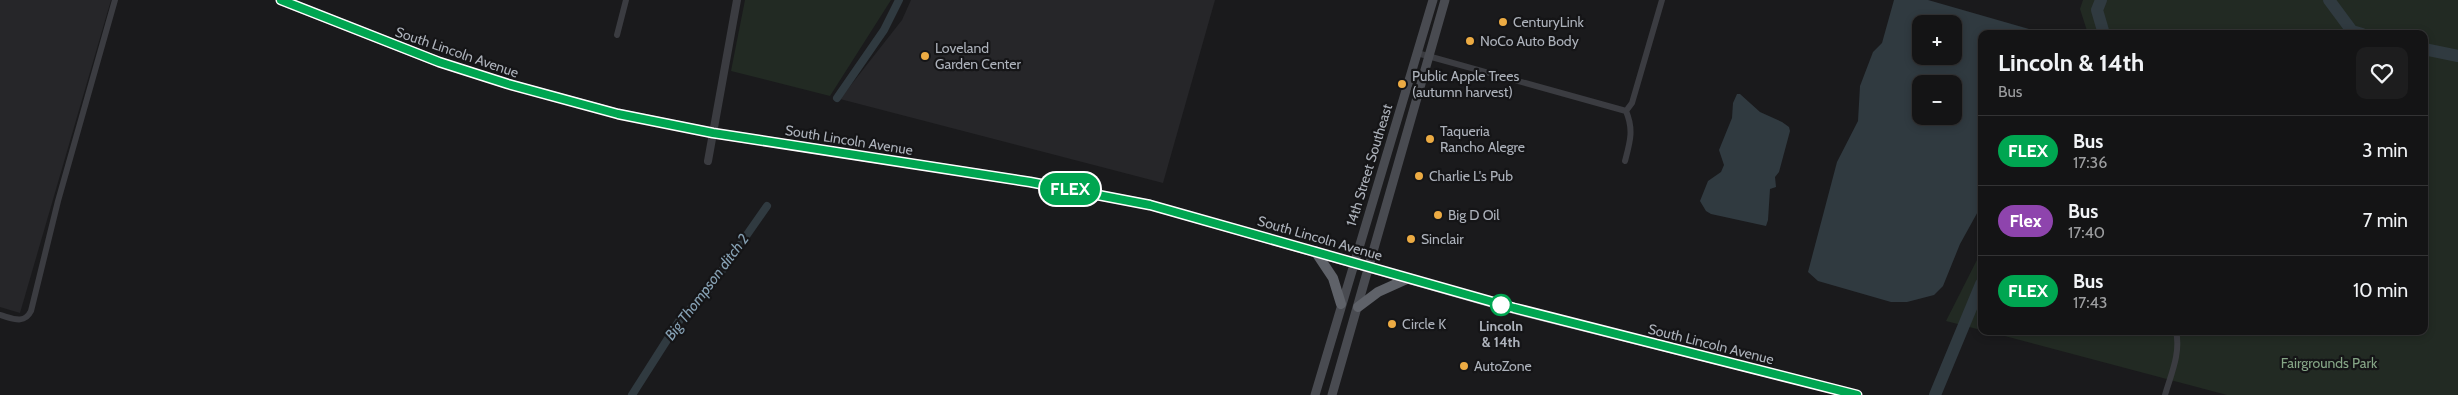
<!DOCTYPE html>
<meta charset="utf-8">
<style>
:root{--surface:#141415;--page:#1d1d1e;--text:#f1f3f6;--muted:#9d9ea0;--line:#333334}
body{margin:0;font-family:Cabin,sans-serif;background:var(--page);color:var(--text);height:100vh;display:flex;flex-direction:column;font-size:19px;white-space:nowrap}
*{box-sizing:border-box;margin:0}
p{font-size:16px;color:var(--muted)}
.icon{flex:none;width:28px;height:28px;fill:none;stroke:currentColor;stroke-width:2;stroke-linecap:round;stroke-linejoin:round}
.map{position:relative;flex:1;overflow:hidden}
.drawer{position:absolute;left:1978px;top:30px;width:450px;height:305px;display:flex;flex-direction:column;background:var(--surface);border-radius:10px;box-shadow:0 2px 8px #0003,0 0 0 1px var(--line)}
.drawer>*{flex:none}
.badge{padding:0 10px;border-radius:16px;font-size:18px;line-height:32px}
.controls{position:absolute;left:1912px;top:15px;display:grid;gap:10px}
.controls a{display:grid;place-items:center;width:50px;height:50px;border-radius:10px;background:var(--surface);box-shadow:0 2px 8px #0003,0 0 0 1px var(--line);font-size:25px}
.map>.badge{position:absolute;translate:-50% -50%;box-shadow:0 0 0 2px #fff}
.round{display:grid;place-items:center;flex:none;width:52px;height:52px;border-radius:10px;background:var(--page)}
.overview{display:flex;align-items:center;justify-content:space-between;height:85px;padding:0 20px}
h1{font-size:24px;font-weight:700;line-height:38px}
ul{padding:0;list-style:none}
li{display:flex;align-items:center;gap:15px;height:70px;padding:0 20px;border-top:1px solid var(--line)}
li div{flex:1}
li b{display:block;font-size:19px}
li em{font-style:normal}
li .badge{min-width:55px;font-weight:700;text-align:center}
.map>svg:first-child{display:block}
.built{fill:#262629}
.green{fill:#222a23}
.water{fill:#303a40;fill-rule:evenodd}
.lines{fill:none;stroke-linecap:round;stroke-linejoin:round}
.canal{stroke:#303a40;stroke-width:8}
.river{stroke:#303a40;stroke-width:12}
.minor{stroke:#3b3c41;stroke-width:6}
.tertiary{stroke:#3b3c41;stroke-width:8}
.secondary{stroke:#494b51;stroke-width:9}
.trunk{stroke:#5f6269;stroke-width:10}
.line-casing{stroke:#fff;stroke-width:11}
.line{stroke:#00a651;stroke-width:8}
.poi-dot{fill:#ecab43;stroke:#151517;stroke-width:2}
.stop-dot{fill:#fff;stroke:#00a651;stroke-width:2.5}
.labels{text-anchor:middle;stroke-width:4.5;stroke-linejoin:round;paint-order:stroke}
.poi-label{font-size:14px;fill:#adb2bb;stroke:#151517;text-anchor:start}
.street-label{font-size:14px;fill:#adb2bb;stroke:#151517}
.stop-label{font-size:14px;font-weight:bold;fill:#adb2bb;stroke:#151517}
.park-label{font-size:14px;fill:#85a586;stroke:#151517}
.water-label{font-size:15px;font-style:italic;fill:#86a1b4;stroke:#151517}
</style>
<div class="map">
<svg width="2458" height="395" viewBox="0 0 2458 395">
<rect width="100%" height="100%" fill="#1a1a1c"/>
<!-- built -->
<path class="built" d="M0 0H111L20 313 0 307Z
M911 0H1215L1163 183 840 99 902 20Z"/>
<!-- green -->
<path class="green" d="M745 0H891L830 96 731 71Z
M2083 0H2458V395H2227L1986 331H2424V34H2088L2080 9Z
M1981 252V330L1946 321Z"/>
<!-- water -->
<path class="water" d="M1894 0H1928L2029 29 2033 34H1981V206L1960 244 1943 286 1934 295 1907 302H1891L1818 281 1808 272 1837 162 1858 121 1860 86 1873 52 1882 43ZM1921 24H1954V56H1921ZM1921 84H1954V116H1921Z
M1737 94H1740L1760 112 1782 122 1789 127 1790 131 1779 172 1775 177 1776 187 1770 189 1768 220 1766 226 1711 214 1706 211 1700 201 1708 181 1721 172 1724 165 1719 150 1732 118 1733 103Z"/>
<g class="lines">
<!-- canal -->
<path class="canal" d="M837 98 884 30 899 0
M632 395 681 318 707 292 767 206"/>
<!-- river -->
<path class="river" d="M2101 0 2097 10 2104 34
M2329 0 2352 31 2362 34
M2424 49 2458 56
M1935 395 1981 284"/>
<!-- minor -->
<path class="minor" d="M617 35 626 0
M1417 53 1626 111
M1626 111 1632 103 1662 0
M1625 161C1630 142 1634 130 1626 111
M0 315C12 318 24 325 31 311L58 201 115 0
M2165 395C2171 374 2181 353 2176 331"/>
<!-- tertiary -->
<path class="tertiary" d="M708 161 737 0"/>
<!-- secondary -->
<path class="secondary" d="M1315 395 1433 0
M1332 395 1445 0"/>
<!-- trunk -->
<path class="trunk" d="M281 0 439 62 508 84 619 114 713 133 1030 182 1150 205 1514 309 1857 395
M1315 251 1333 278 1341 304
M1358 307 1378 292 1409 278"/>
</g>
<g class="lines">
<defs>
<path id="line" d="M281 0 439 62 508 84 618 114 713 133 1030 182 1150 205 1514 308 1857 395"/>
</defs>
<!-- line casing -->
<use href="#line" class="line-casing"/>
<!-- line -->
<use href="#line" class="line"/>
</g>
<!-- markers -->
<g class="poi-dot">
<circle cx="1503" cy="22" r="5"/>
<circle cx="1470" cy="41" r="5"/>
<circle cx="925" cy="56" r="5"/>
<circle cx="1402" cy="84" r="5"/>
<circle cx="1430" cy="139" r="5"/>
<circle cx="1419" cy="176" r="5"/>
<circle cx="1438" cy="215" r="5"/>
<circle cx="1411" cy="239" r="5"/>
<circle cx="1392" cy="324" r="5"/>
<circle cx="1464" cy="366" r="5"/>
</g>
<circle class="stop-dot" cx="1501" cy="305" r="10"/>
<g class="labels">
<!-- poi labels -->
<g class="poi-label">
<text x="1513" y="27">CenturyLink</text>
<text x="1480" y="46">NoCo Auto Body</text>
<text x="935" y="53">Loveland<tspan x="935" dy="16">Garden Center</tspan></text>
<text x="1412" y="81">Public Apple Trees<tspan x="1412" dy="16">(autumn harvest)</tspan></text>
<text x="1440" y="136">Taqueria<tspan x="1440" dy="16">Rancho Alegre</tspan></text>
<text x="1429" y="181">Charlie L's Pub</text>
<text x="1448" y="220">Big D Oil</text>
<text x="1421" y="244">Sinclair</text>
<text x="1402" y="329">Circle K</text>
<text x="1474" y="371">AutoZone</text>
</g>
<!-- street labels -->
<g class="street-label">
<text transform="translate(457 52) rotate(19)" y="5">South Lincoln Avenue</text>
<text transform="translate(849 140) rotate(9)" y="5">South Lincoln Avenue</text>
<text transform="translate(1369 165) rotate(-73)" y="5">14th Street Southeast</text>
<text transform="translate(1320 238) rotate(16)" y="5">South Lincoln Avenue</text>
<text transform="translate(1711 344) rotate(14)" y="5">South Lincoln Avenue</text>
</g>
<!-- stop labels -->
<g class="stop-label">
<text x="1501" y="331">Lincoln<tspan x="1501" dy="16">&amp; 14th</tspan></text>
</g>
<!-- park labels -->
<g class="park-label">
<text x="2329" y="368">Fairgrounds Park</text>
</g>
<!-- water labels -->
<g class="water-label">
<text transform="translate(707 287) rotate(-53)" y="5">Big Thompson ditch 2</text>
</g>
</g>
</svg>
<div class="controls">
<a>+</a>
<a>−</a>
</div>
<b class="badge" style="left:1070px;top:189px;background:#00a651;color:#fff">FLEX</b>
<section class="drawer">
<div class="overview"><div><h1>Lincoln &amp; 14th</h1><p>Bus</p></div><a class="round"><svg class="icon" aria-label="heart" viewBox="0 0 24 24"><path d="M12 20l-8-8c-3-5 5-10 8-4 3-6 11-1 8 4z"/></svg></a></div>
<ul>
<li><span class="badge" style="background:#00a651;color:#fff">FLEX</span><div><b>Bus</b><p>17:36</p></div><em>3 min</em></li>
<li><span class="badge" style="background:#8e44ad;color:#fff">Flex</span><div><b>Bus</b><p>17:40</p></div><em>7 min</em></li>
<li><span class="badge" style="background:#00a651;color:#fff">FLEX</span><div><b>Bus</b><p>17:43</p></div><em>10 min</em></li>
</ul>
</section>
</div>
